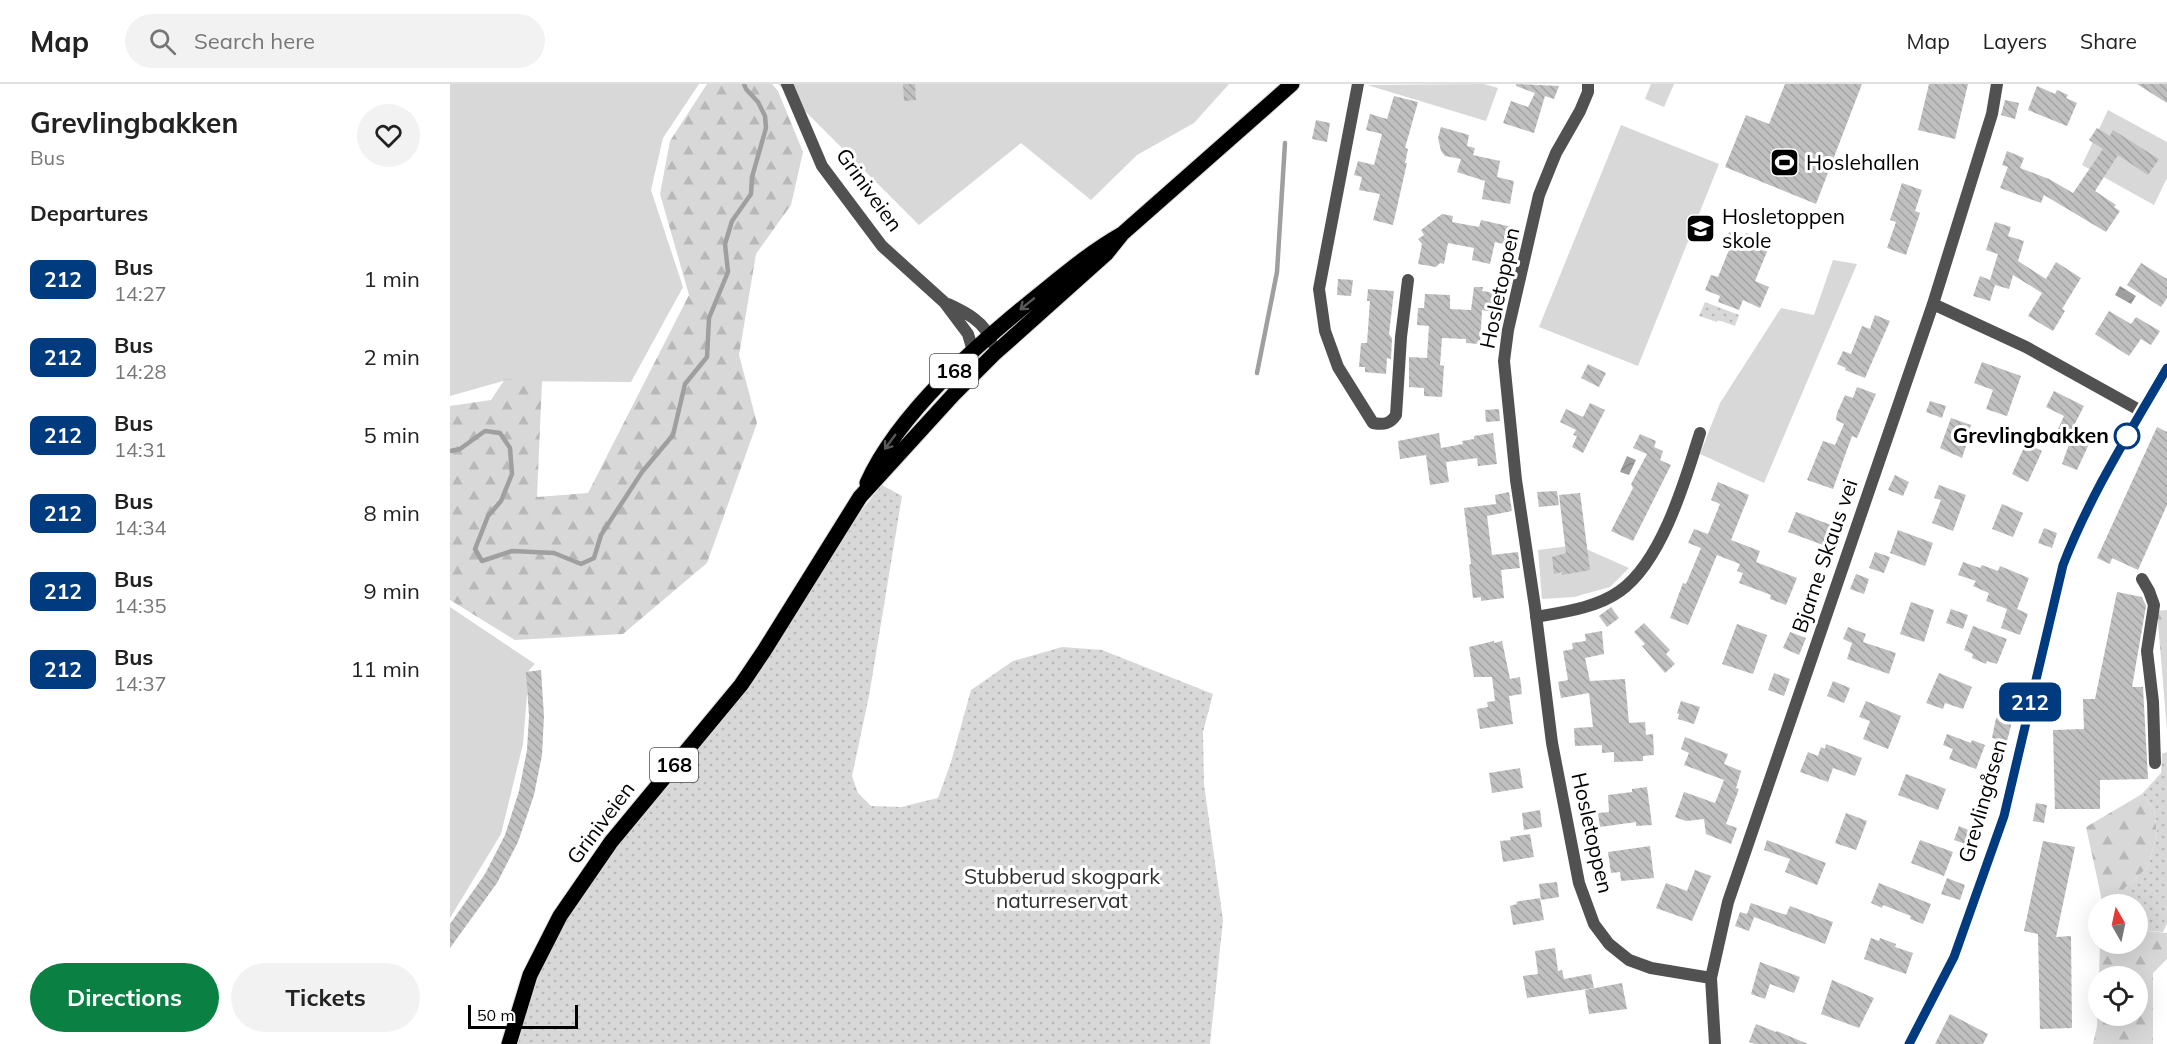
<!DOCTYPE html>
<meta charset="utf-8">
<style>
:root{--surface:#fff;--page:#f2f2f2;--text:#222;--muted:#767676;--line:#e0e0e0;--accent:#0b8043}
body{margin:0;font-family:Mulish,sans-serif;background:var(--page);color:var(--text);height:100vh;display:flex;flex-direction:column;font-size:22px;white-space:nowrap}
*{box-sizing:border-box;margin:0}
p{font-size:20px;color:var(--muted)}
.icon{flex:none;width:33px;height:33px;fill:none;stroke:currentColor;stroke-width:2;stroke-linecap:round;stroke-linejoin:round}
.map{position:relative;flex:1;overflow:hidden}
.sheet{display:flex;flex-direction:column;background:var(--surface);width:450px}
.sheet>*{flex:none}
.badge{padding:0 12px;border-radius:9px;font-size:21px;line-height:39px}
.needle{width:39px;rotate:351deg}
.controls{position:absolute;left:1638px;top:810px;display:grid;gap:12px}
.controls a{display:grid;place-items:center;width:60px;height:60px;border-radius:50%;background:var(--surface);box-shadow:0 6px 24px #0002;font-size:30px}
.scale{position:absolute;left:18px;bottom:15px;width:110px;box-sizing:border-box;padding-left:6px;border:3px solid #000;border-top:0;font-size:16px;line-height:21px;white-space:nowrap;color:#000;-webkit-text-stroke:4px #fff;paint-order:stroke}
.map>.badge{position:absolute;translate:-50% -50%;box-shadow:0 0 0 3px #fff}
h2{padding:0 30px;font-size:22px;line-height:54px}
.round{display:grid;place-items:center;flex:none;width:63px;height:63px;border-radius:32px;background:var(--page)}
.summary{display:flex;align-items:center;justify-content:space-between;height:102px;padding:0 30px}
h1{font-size:28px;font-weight:700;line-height:45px}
.action{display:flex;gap:12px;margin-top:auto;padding:12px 30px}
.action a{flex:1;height:69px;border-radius:36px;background:var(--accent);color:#fff;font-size:24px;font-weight:700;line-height:69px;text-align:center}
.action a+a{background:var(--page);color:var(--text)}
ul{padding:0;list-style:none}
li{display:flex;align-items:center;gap:18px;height:78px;padding:0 30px}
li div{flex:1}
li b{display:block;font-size:22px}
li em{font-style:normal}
li .badge{min-width:66px;font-weight:700;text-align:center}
header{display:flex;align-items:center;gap:36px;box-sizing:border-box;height:84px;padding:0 30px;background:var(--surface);border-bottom:2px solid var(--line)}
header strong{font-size:28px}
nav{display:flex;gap:33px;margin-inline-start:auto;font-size:21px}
.search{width:420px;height:54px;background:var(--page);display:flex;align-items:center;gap:15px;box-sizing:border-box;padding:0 21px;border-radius:33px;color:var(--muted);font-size:22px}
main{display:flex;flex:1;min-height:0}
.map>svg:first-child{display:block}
.grass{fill:#d8d8d8}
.forest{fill:url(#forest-firs)}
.park{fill:url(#park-dots)}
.water{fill:url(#water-waves)}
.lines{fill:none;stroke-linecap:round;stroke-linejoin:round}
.stream{stroke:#9f9f9f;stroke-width:4.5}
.building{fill:url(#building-back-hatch)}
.primary-casing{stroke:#dbdbdb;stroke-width:17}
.minor{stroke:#515151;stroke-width:12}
.primary{stroke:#000;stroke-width:15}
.oneway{stroke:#595959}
.line-casing{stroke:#fff;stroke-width:14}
.line{stroke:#003b80;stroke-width:9}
.stop-dot{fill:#fff;stroke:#003b80;stroke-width:3}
.labels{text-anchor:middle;stroke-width:6;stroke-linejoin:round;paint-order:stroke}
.shield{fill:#fff;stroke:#4c4c4c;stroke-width:1.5}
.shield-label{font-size:20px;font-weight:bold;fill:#000}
.poi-label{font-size:21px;fill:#000;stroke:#fff;text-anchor:start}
.street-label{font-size:21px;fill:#000;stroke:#fff}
.stop-label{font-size:21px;font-weight:bold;fill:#000;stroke:#fff;text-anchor:end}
.park-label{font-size:21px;fill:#2f2f2f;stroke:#fff}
</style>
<header>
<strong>Map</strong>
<div class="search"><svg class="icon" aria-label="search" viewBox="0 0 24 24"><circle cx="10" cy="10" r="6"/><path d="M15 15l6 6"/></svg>Search here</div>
<nav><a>Map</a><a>Layers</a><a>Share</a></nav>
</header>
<main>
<section class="sheet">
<div class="summary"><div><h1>Grevlingbakken</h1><p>Bus</p></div><a class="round"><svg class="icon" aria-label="heart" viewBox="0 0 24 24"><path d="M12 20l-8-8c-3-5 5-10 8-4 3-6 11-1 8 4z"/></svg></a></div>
<h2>Departures</h2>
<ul>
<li><span class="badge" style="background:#003b80;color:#fff">212</span><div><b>Bus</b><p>14:27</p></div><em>1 min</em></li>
<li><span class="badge" style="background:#003b80;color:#fff">212</span><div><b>Bus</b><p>14:28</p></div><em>2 min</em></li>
<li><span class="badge" style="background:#003b80;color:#fff">212</span><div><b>Bus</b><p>14:31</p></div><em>5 min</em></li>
<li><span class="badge" style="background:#003b80;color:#fff">212</span><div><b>Bus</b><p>14:34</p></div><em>8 min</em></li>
<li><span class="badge" style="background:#003b80;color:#fff">212</span><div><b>Bus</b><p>14:35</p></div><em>9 min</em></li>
<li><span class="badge" style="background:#003b80;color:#fff">212</span><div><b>Bus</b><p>14:37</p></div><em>11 min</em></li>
</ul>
<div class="action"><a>Directions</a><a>Tickets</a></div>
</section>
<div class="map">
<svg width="1717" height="960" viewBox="0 0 1717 960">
<defs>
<pattern id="forest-firs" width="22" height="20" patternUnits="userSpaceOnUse" patternTransform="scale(1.5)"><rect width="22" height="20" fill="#d8d8d8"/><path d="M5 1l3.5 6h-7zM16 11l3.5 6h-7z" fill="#b8b8b8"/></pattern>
<pattern id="park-dots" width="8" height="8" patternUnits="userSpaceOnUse" patternTransform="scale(1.5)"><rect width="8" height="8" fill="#d8d8d8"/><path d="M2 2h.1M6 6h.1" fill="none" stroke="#b8b8b8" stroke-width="1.8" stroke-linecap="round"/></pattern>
<pattern id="water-waves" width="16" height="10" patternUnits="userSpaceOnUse" patternTransform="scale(1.5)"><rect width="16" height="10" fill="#9f9f9f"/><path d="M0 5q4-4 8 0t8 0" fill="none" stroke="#878787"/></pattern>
<pattern id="building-back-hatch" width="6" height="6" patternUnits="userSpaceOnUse" patternTransform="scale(1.5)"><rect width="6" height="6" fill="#c0c0c0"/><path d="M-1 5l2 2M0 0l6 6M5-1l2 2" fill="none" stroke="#a3a3a3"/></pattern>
</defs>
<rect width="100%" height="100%" fill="#fff"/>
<!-- grass -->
<path class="grass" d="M0 0H249L213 54 201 106 233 203 181 298 53 297 0 312Z
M328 0H779L744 39 687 71 641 116 571 59 469 141Z
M1034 0 1048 4 1036 37 917 1Z
M1201 0H1224L1214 23 1195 15Z
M1658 26 1717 58V94L1704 121 1632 81Z
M1171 41 1269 80 1188 282 1089 243Z
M1383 176 1407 180 1314 399 1250 370 1270 319 1331 224 1364 231Z
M1127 461 1179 484 1160 503 1124 513 1092 515 1088 466Z
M0 523 85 580 79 586 73 660 51 750 0 834Z"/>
<!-- forest -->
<path class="forest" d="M257 0H322L328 7 353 68 341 121 306 170 289 271 307 339 257 479 173 550 65 556 0 516V322L41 316 55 295 92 297 87 413 138 409 239 211 210 110 220 57Z
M1717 526V646L1707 527Z
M1692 710 1704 725 1707 749 1698 783 1674 805V820H1651V812L1636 743Z
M1688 846 1717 849V875L1703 889V960H1643L1647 942 1648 901V932H1688V892H1649L1650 860H1688Z"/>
<!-- park -->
<path class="park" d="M1255 218 1289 231 1285 242 1268 236 1267 238 1249 232Z
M432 401 452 412 419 612 402 692 408 709 421 722 451 723 488 714 501 678 521 606 563 577 612 563 652 566 763 610 753 648 754 700 773 836 760 960H67L74 910 90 873 183 733 278 629 312 579 386 458Z
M1717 668V840L1713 848 1688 846V820H1674V805L1698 783 1707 749 1704 725 1692 710 1711 689 1712 670Z"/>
<!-- water -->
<path class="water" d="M1670 202 1686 212 1681 220 1665 211Z
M1177 372 1186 376 1179 391 1170 388Z"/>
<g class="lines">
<!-- stream -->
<path class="stream" d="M807 289 827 188 835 59
M0 367 10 365 35 347 50 349 60 364 62 390 51 417 38 432 25 465 32 477 62 467 104 469 131 480 144 474 151 451 192 388 223 351 235 300 257 273 259 234 278 188 275 160 282 137 301 110 302 93 316 44 315 32 308 18 296 5 294 0"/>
</g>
<!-- building -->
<path class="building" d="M453 0H465L466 16 454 17Z
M1066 0 1109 2 1104 15 1095 12 1084 49 1053 39 1061 17 1078 23 1085 9 1066 2Z
M1335 0H1412L1366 120 1275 83 1296 31 1319 40Z
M1479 0H1518L1505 55 1468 46Z
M1687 0H1717V19Z
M1587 2 1605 10 1607 6 1618 11 1616 14 1627 19 1617 42 1578 26Z
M944 12 968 18 955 64 958 65 955 79H957L943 141 923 136 930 110 909 106 912 93 904 91 908 77 924 81 932 50 916 46 920 30 937 35Z
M1555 16 1569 19 1565 35 1551 31Z
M866 36 880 39 877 58 862 55Z
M991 43 1019 51 1017 62 1025 64 1023 71 1050 77 1047 93 1064 97 1060 120 1032 115 1035 97 1007 88 1011 75 995 72 991 67 988 54Z
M1647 44 1660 52 1663 46 1709 75 1698 91 1668 71 1645 107 1666 121 1664 123 1670 127 1656 148 1594 111 1591 119 1550 104 1558 83 1552 81 1557 67 1574 74 1570 84 1599 95 1623 109 1653 65 1639 56Z
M1452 99 1472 106 1465 127 1470 129 1456 171 1437 164 1446 138 1440 136Z
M992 130 1003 132 1002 138 1029 143 1031 136 1062 143 1058 161 1045 158 1040 180 1022 176 1024 164 998 159 994 180 990 179 986 183 968 180 972 160 968 155 974 151 971 146Z
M1545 138 1561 143 1558 152 1574 157 1568 177 1596 195 1606 178 1631 194 1612 225 1615 227 1603 247 1578 232 1592 209 1563 191 1559 205 1545 201 1540 217 1523 212 1530 192 1540 196 1548 170 1536 166Z
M1279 148 1294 154 1296 149 1321 158 1305 197 1319 203 1310 224 1293 216 1289 226 1268 218 1270 212 1255 206 1261 191 1268 193 1279 166 1273 163Z
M1691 179 1717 195V214L1711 223 1677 201Z
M888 195 903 196 901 212 887 211Z
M1024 203H1033L1032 207 1052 210V213H1055L1052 229 1032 226 1030 260 1016 259V255L992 254 990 281 994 282 992 313 974 312V304L959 303V273L977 274 979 242 967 241 968 224H974L975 210 1000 211V225L1021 226Z
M918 205 944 207 939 250 942 254 941 275 937 274 936 290 915 288V283H909L911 259H917L920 217H917Z
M1659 227 1681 240 1686 233 1710 247 1701 261 1691 255 1679 272 1645 250Z
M1425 231 1440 237 1415 294 1395 286 1396 284 1387 280 1393 267 1401 270 1412 242 1420 245Z
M1532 278 1571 292 1557 332 1536 325 1543 306 1524 299Z
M1138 280 1156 289 1149 303 1131 294Z
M1407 303 1426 310 1407 354 1402 352 1383 405 1357 396 1373 357 1385 361 1394 340 1386 336 1387 329 1395 311 1403 314Z
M1604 307 1634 322 1619 351 1608 345 1614 332 1596 323Z
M1480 317 1496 322 1492 334 1476 328Z
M1140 319 1155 326 1133 369 1122 363 1127 352 1123 351 1126 346 1110 338 1116 325 1133 333Z
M1049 325 1050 337 1036 338 1035 326Z
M1501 334 1521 341 1514 361 1516 362 1512 374 1490 364Z
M1707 343 1717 348V421L1688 486 1662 474 1660 480 1647 474Z
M989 349 991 364 1013 360 1012 357 1024 355V352L1043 349 1047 380 1028 382 1027 374 996 378 999 398 980 401 976 371 950 375 948 357Z
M1190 350 1206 357 1204 363 1213 367 1210 376 1221 381 1183 457 1161 447 1183 404 1181 400 1197 370 1183 364Z
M1622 352 1639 360 1627 386 1612 380Z
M1576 359 1592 367 1578 398 1562 390Z
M1445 391 1459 398 1453 412 1438 406Z
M1268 398 1299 411 1281 456 1310 467 1306 478 1347 494 1336 521 1320 515 1321 511 1289 499 1293 489 1287 487 1290 480 1267 471 1238 541 1220 534 1233 499 1236 500 1251 464 1238 459 1244 445 1258 450 1270 420 1261 416Z
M1489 401 1516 411 1503 447 1482 439 1491 416 1484 414Z
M1107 407 1109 421 1089 423 1087 408Z
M1059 408 1062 427 1037 432 1042 471 1068 468 1070 484 1051 486 1054 514 1031 517V513L1023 514 1019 481 1021 480 1014 424 1046 420 1045 411Z
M1130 409 1140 486 1112 491V488L1104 490 1102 473 1116 469 1109 411Z
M1552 420 1573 429 1563 453 1542 445Z
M1346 428 1381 441 1373 461 1338 448Z
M1594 444 1607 449 1602 464 1588 459Z
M1448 446 1483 459 1475 482 1440 469Z
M1425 468 1440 473 1434 489 1419 484Z
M1513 478 1530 484 1532 481 1548 487 1550 482 1579 494 1567 525 1578 530 1570 551 1551 544 1557 525 1536 517 1539 509 1523 502 1526 497 1508 491Z
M1406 490 1419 495 1414 510 1400 505Z
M1667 508 1692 513 1696 522 1682 603H1693L1698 695 1650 696V725H1605L1603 646 1634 645 1633 615H1645Z
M1461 518 1484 526 1474 558 1450 550Z
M1161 523 1169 534 1157 543 1149 532Z
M1501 525 1518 531 1513 545 1496 539Z
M1194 539 1220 566 1216 570 1225 580 1215 589 1192 562 1195 560 1184 548Z
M1287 540 1317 551 1303 590 1272 580Z
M1523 542 1557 555 1547 580 1537 577 1536 580 1522 574 1523 570 1514 566Z
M1398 543 1416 550 1413 558 1446 569 1439 590 1397 575 1402 559 1393 555Z
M1152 547 1154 570 1135 574 1140 597 1175 595 1179 639 1195 638 1196 651 1203 650 1204 671 1193 672V677L1164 678V668L1152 669V661L1125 662 1124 644 1143 643 1139 609 1111 614 1108 598 1118 596 1113 567 1123 565 1122 559 1136 557 1135 550Z
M1340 548 1356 554 1349 571 1333 564Z
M1044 557V559L1052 557 1060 595 1070 593 1072 610 1059 612 1063 640 1030 645 1027 625 1038 623 1037 618 1045 617 1042 593H1024L1019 563Z
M91 586 94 632 92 671 84 711 68 758 47 799 0 864V840L35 790 55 751 69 707 77 666 79 632 76 588Z
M1324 589 1340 595 1334 612 1318 606Z
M1489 589 1522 603 1513 625 1495 619 1493 625 1476 619Z
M1383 597 1400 604 1394 619 1377 612Z
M1231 617 1250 623 1244 640 1228 635 1229 630 1227 629Z
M1416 617 1451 632 1438 665 1413 655 1420 637 1409 633Z
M1546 634 1562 638 1557 657 1542 654Z
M1497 650 1521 659 1522 656 1535 661 1526 685 1499 675 1503 665 1493 661Z
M1235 653 1278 670 1274 680 1291 687 1286 704 1289 705 1276 740 1287 744 1281 760 1256 750 1254 735 1236 737 1225 733 1234 708 1265 719 1274 696 1234 681 1239 669 1231 665Z
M1376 660 1412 674 1405 692 1383 684 1378 698 1350 688 1358 668 1368 672 1371 663 1375 665Z
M1070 684 1073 704 1042 709 1039 689Z
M1456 690 1496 705 1488 726 1448 711Z
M1197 703 1202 741 1186 742V738L1150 743 1148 729 1159 728 1158 711 1182 708V705Z
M1586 719 1597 721 1594 739 1583 737Z
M1090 726 1092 743 1074 746 1072 729Z
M1396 729 1417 737 1406 766 1385 759Z
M1509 742 1523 748 1518 761 1504 756Z
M1080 750 1084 773 1053 778 1050 757 1061 756 1060 753Z
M1317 756 1376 779 1367 801 1335 788 1340 775 1314 766Z
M1470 756 1503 768 1494 792 1461 779Z
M1593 757 1625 763 1606 853 1621 852 1622 944 1590 945 1588 850 1574 847Z
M1200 762 1204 794 1171 797 1170 788 1161 789 1158 768Z
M1245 786 1261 792 1242 837 1206 824 1216 799 1237 807Z
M1497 794 1515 801 1510 816 1491 810Z
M1107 798 1109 813 1091 816 1089 800Z
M1429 799 1481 820 1473 840 1460 835 1461 832 1433 821 1432 824 1421 819Z
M1090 814 1094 836 1063 841 1060 822 1067 820 1066 818 1070 817Z
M1301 819 1336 831 1340 822 1383 838 1375 860 1304 833 1299 847 1285 842 1290 828 1297 830Z
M1421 854 1429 857 1430 854 1446 860 1445 863 1463 869 1456 890 1414 875Z
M1105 864 1108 887 1112 886 1114 895 1141 890 1144 904 1077 914 1073 892 1088 890 1085 867Z
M1310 878 1350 893 1344 909 1320 900 1315 915 1301 910Z
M1382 896 1424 914 1409 944 1371 930Z
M1172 899 1177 925 1139 930 1135 906Z
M1500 930 1538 950 1533 960H1485Z
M1306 940 1326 948 1327 947 1358 960H1305L1299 958Z"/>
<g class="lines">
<defs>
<path id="primary" d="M417 399C449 328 530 258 591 209 617 188 642 167 672 150L842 0
M59 960 80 891 110 832 161 758 291 601 314 567 410 413 503 311 544 270 656 170 672 150"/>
</defs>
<!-- primary casing -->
<use href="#primary" class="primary-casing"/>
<!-- minor -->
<path class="minor" d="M337 0 372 82 432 162 494 218 518 250 523 267
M908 0 869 205 875 247 888 283 923 339C934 341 940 340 946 331L951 253 958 196
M1138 0V8L1130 27 1106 69 1089 111 1058 246 1054 277 1066 396 1085 523 1102 659 1129 799 1144 840 1159 860 1179 876 1201 884 1261 894
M498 220C515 228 536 238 541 258
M1483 220 1576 263 1691 327
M1692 495 1699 507 1704 521 1697 567 1703 618 1705 679
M1086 533C1114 528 1146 524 1170 507 1212 477 1235 397 1250 349
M1265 960 1261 894 1278 818 1483 220 1542 30 1547 0
M1459 960 1504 873 1554 732 1613 481C1639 411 1680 348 1717 284"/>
<!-- primary -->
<use href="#primary" class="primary"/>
</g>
<!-- one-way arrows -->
<defs><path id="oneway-shaft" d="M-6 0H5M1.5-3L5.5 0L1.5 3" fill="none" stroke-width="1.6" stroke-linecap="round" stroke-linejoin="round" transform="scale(1.5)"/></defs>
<g class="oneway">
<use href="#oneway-shaft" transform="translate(577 220) rotate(141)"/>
<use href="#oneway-shaft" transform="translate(440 358) rotate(126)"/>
</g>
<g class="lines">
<defs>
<path id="line" d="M1459 960 1504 873 1554 732 1613 481C1640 411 1680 348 1717 284"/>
</defs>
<!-- line casing -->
<use href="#line" class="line-casing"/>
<!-- line -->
<use href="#line" class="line"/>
</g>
<!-- icons -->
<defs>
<symbol id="stadium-square" viewBox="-11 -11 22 22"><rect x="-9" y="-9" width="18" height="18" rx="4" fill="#000" stroke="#fff"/><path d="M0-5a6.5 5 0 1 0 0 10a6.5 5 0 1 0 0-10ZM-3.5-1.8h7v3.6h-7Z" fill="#fff"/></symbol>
<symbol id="school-square" viewBox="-11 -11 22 22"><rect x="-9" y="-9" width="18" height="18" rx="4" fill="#000" stroke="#fff"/><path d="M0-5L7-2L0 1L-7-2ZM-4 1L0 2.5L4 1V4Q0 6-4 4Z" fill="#fff"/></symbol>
</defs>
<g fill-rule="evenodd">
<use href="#stadium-square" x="1318" y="62" width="33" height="33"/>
<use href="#school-square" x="1234" y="128" width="33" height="33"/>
</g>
<!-- markers -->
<circle class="stop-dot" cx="1677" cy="352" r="12"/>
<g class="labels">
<!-- shield labels -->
<g class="shield">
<rect x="480" y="270" width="48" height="34" rx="4.5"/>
<rect x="200" y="664" width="48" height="34" rx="4.5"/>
</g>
<g class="shield-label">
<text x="504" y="294">168</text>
<text x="224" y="688">168</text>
</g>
<!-- poi labels -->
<g class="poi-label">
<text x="1356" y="86">Hoslehallen</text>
<text x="1272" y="140">Hosletoppen<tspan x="1272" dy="24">skole</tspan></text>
</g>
<!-- street labels -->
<g class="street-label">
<text transform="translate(419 106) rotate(54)" y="7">Griniveien</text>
<text transform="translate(1050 204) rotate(-78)" y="7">Hosletoppen</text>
<text transform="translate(1375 472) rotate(-71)" y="7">Bjarne Skaus vei</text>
<text transform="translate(1533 717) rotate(-74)" y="7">Grevlingåsen</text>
<text transform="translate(151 739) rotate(-53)" y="7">Griniveien</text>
<text transform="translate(1142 749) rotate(77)" y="7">Hosletoppen</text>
</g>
<!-- stop labels -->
<g class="stop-label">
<text x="1659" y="359">Grevlingbakken</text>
</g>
<!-- park labels -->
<g class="park-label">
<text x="612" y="800">Stubberud skogpark<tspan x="612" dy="24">naturreservat</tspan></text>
</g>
</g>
</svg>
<div class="controls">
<a><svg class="needle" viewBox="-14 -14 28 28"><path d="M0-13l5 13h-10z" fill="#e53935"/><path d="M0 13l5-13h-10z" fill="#767676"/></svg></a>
<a><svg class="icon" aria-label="locate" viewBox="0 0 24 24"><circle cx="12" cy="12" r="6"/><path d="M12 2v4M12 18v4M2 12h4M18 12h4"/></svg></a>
</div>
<div class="scale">50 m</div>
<b class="badge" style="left:1580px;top:618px;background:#003b80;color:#fff">212</b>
</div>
</main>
